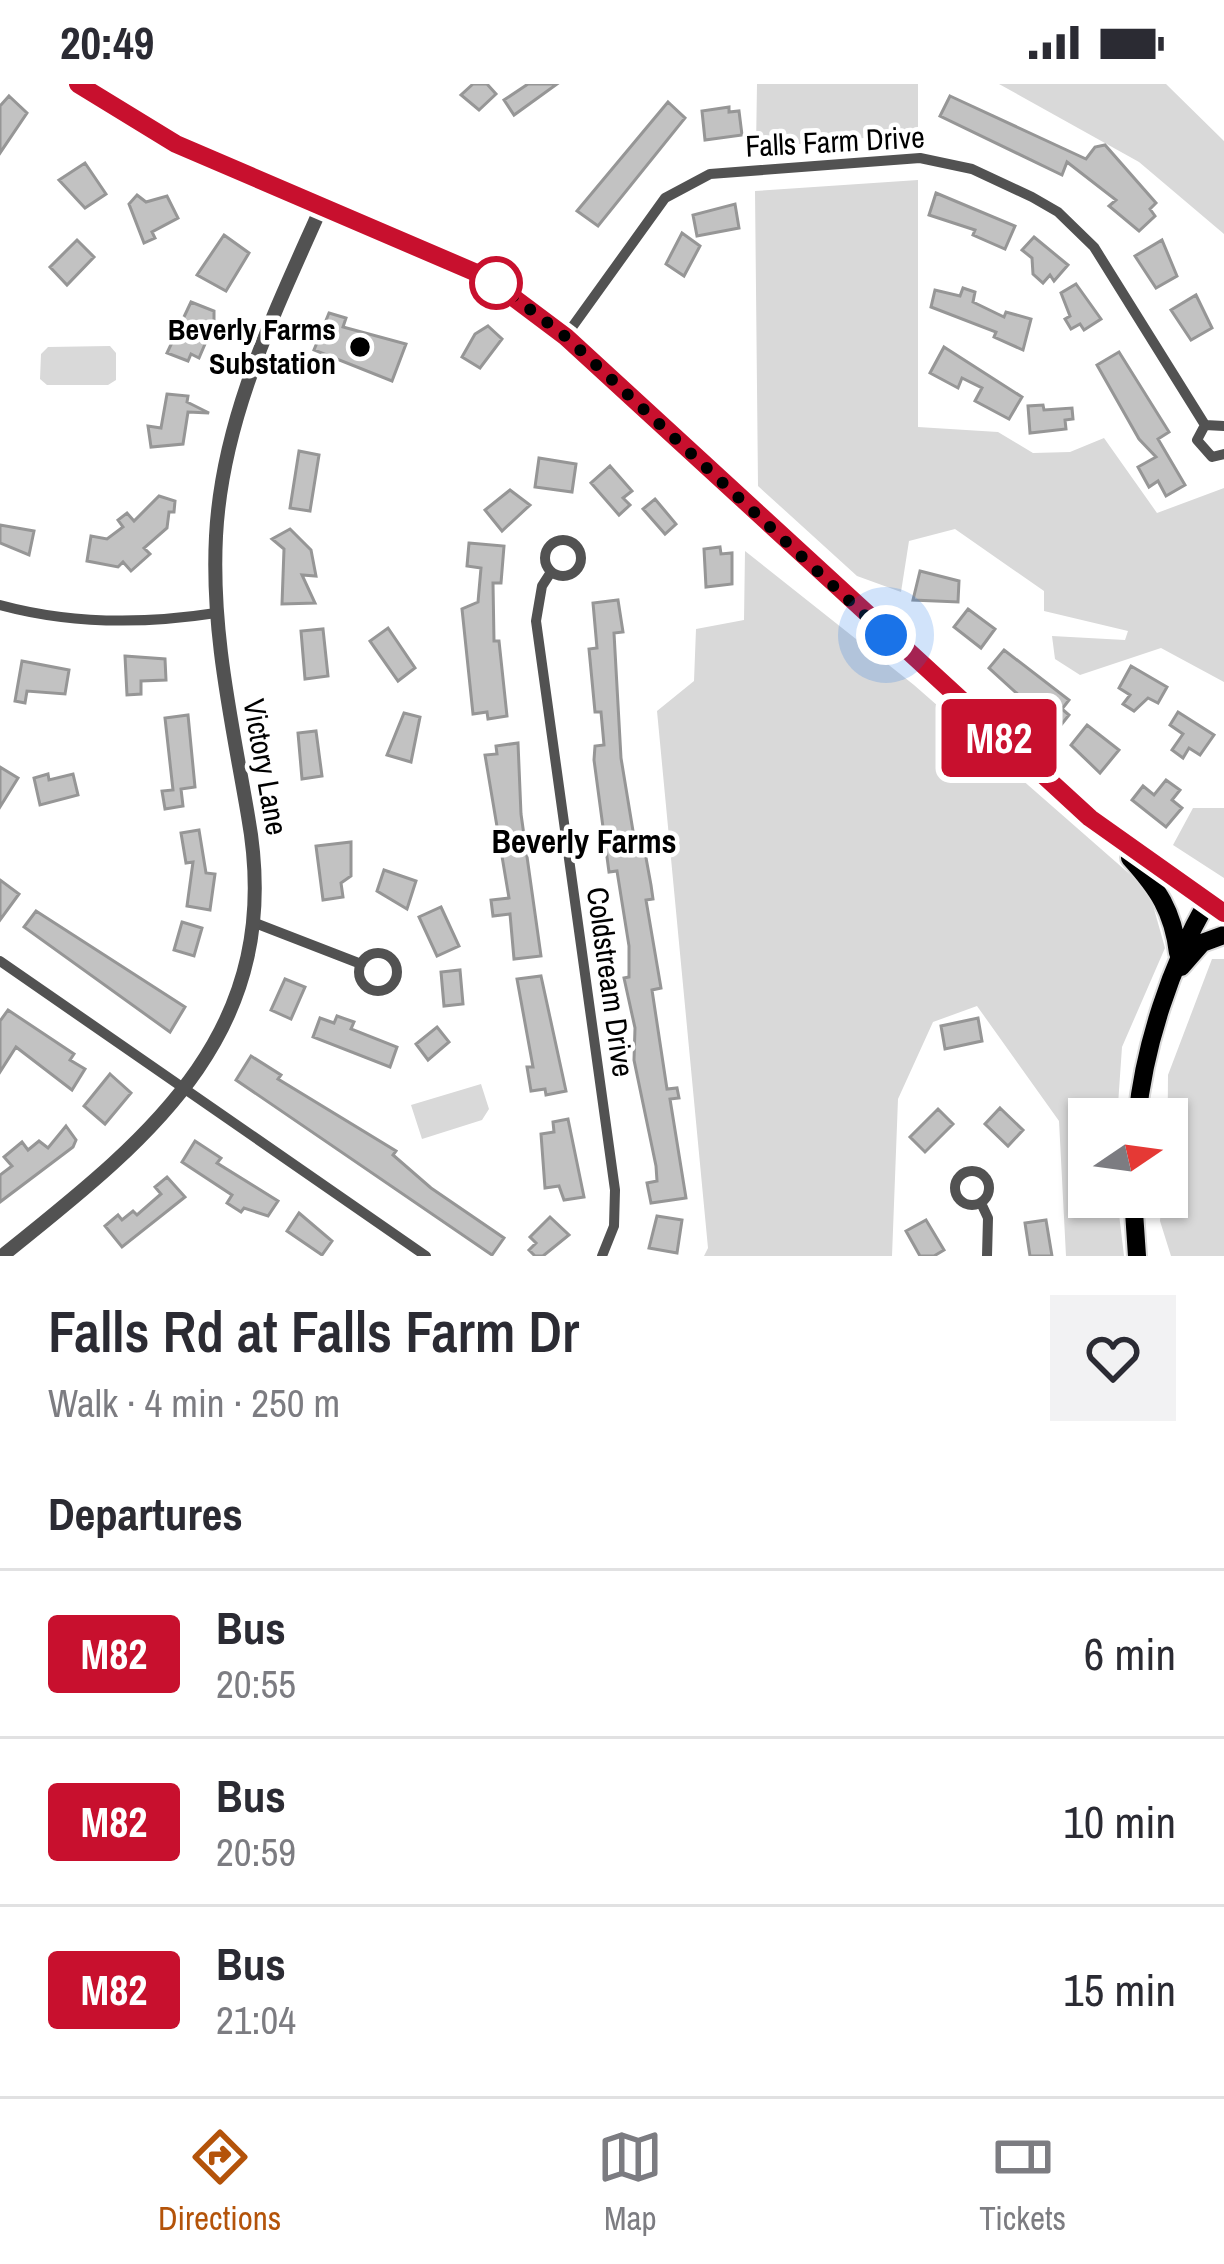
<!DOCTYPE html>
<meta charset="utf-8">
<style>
:root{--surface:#fff;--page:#f2f2f3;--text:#2b2b33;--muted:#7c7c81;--line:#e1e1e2;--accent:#b45309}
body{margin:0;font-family:"Archivo Narrow",sans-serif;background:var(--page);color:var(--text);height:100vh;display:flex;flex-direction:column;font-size:45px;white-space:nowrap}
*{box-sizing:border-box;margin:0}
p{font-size:39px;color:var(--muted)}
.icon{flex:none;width:66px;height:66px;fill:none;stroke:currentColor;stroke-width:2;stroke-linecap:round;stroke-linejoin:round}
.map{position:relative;height:1172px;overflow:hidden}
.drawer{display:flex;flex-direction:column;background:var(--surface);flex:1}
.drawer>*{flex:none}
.badge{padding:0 24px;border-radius:9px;font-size:42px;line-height:78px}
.needle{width:78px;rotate:77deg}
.tools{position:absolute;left:1068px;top:1014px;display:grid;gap:24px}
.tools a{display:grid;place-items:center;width:120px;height:120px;border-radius:0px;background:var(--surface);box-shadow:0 3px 9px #0004;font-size:60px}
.you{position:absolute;width:60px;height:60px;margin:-30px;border:9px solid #fff;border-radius:50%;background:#1a73e8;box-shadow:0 0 0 18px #1a73e833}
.map>.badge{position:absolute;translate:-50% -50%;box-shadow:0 0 0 6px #fff}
h2{padding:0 48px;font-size:45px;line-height:108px}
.round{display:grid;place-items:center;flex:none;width:126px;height:126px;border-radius:0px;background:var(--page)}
.headline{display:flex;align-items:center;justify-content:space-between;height:204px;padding:0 48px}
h1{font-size:57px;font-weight:600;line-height:90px}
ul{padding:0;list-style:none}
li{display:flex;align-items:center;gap:36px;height:168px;padding:0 48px;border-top:3px solid var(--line)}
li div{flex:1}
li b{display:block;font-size:45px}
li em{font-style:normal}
li .badge{min-width:132px;font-weight:700;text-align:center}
.status{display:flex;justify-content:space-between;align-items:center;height:84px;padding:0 60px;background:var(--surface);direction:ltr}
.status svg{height:33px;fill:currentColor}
.tabs{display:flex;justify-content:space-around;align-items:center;height:168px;border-top:3px solid var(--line);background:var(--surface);font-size:33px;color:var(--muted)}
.tabs a{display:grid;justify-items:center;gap:6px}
.tabs .active{color:var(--accent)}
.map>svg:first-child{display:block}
.green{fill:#d9d9d9}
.building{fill:#c2c2c2;stroke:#969696;stroke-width:3}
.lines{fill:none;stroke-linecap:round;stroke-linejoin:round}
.primary-casing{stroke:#dbdbdb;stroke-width:22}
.minor{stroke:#525252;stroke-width:10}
.tertiary{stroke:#525252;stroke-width:14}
.primary{stroke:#000;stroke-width:18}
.line-casing{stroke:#fff;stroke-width:27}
.line{stroke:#c8102e;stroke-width:18}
.walk{stroke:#000;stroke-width:12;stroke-dasharray:0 21.6}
.stop-dot{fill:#fff;stroke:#c8102e;stroke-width:6}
.poi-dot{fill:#000;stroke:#fff;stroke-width:4.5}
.labels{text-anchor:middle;stroke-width:9;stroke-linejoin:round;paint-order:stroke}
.street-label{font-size:30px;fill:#000;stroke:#fff}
.poi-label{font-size:30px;font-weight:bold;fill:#000;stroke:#fff;text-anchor:end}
.neighbourhood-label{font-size:33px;font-weight:bold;fill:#000;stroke:#fff}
</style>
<div class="status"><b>20:49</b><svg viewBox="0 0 49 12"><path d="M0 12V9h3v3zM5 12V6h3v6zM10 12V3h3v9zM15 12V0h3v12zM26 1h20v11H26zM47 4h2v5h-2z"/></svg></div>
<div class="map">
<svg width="1224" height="1172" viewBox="0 0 1224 1172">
<rect width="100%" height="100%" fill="#fff"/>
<!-- green -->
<path class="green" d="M757 0H918V49L756 64Z
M999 0H1166L1224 57V150L1139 78Z
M918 96V343L998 348 1033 369 1070 368 1104 354 1157 429 1224 404V598L1161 564 1080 591 1055 575 1052 552 1125 556 1128 547 1044 527V507L955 445 909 457 901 508 857 492 758 402 755 107Z
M110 262 116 269V296L108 301H47L40 295 41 270 48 263Z
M745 467 914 601 1149 807 1165 864 1122 963 1117 1035H1089V1113H1117L1124 1172H1066L1059 1037 977 922 933 938 898 1015 892 1172H704L708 1164 657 627 694 597 696 545 744 536Z
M1193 724H1224V794L1173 761Z
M1212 875H1224V1172H1171L1160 1137 1162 1113H1167L1168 991Z
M481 1000 489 1025 482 1036 422 1055 411 1021Z"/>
<!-- building -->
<path class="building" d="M473 0H487L496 10 479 26 461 11Z
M528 0H557L514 31 504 16Z
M9 12 27 29 0 69V22Z
M950 12 1086 75 1095 63 1105 61 1156 119 1150 125 1155 132 1139 147 1109 122 1116 116 1067 78 1062 91 940 32Z
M668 18 685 34 598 142 577 127Z
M729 23V28L739 27 742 51 705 56 702 27Z
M85 79 106 110 85 124 59 96Z
M936 109 1015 142 1005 165 973 151 975 146 929 131Z
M137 111 146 118 167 112 178 134 152 148 155 154 144 159 129 120Z
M735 120 739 144 697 152 693 131Z
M682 149 700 162 684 192 666 180Z
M224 151 249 169 226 207 197 191Z
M1034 153 1068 181 1054 197 1050 191 1043 199 1033 190 1032 174 1022 166Z
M77 156 94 173 67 201 50 183Z
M1162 156 1177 192 1156 204 1135 172Z
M1076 200 1101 235 1084 246 1080 240 1071 245 1065 235 1070 232 1061 209Z
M963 204 975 208 973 218 1004 233 1006 228 1031 235 1023 266 994 253 996 248 931 223 935 206 960 212Z
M1196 211 1212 244 1191 256 1171 226Z
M191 218 214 227V239L199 274 191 270 188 277 167 269Z
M329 229 346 234 343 243 406 260 392 297 314 266Z
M488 242 502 255 480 284 462 273 475 250Z
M944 263 1022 313 1009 335 975 317 982 304 962 294 958 304 930 289Z
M1119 268 1169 348 1158 355 1185 401 1166 412 1158 397 1149 403 1138 383 1156 373 1139 355 1097 281Z
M167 310 188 312 187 318 209 329 188 328 183 360 151 363 148 342 161 344Z
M1043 321 1044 326 1072 324 1073 335 1065 336 1066 345 1030 349 1028 322Z
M299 367 319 371 310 427 290 424Z
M539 374 576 380 572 408 535 403Z
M610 382 632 407 623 414 630 421 619 431 591 399Z
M510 406 530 421 502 447 485 426Z
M159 412 175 417 174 428H169L167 444 144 464 150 470 131 487 123 478 118 483 87 477 91 452 107 455 123 443 118 436 127 429 134 437Z
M655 415 676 440 665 450 643 425Z
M0 441 34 447 29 471 0 459Z
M290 445 311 466 316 492 302 491 315 519 282 520 284 465 272 455Z
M469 459 504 462 501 499H493L494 557H499L507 632 488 635 487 628 473 630 462 525 478 518 481 484 467 482Z
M720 463 721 470 732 469V500L706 503 704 465Z
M920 487 959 497 958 518 913 516Z
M618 516 623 548 614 549 621 674 634 753 642 752 651 801 653 815 646 816 661 904 652 906 667 1005 677 1004 679 1014 670 1015 686 1114 651 1119 647 1099 657 1097 656 1082 634 976 635 944 624 894 629 893V862L617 787 609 788 594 676 595 662 604 661 601 628H595L589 565 597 564 593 519Z
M968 525 995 545 981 564 954 543Z
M388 544 415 584 398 597 370 557Z
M323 545 328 592 305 595 301 547Z
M1004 566 1069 616 1062 625 1069 631 1057 646 989 584Z
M125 572 165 575 166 596 141 597V610L127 611Z
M22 577 69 586 65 610 27 607 25 619 15 617Z
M1131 582 1167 603 1158 619 1148 614 1134 627 1123 620 1130 611 1119 604Z
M1178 628 1214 651 1200 671 1189 664 1183 674 1172 666 1183 650 1170 641Z
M404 629 420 633 411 678 387 671Z
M188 631 195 703 181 705 183 722 165 725 162 707 173 706 165 634Z
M1087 641 1119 666 1100 689 1071 661Z
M316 647 322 692 302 695 298 649Z
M518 659 521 730 541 872 514 875 510 830 493 832 491 816 509 814 485 671 497 670 496 662Z
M0 683 18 694 0 723Z
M48 690 49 696 73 690 78 711 40 721 34 694Z
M1166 696 1180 706 1172 716 1182 724 1166 743 1132 716 1143 702 1154 711Z
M199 746 206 789 215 790 210 826 187 822 193 778 186 779 181 749Z
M351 758V792L341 799 343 813 323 816 316 762Z
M384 786 416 797 407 825 377 807Z
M0 796 19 810 0 836Z
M441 823 459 862 437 872 419 833Z
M36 827 185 923 170 948 24 843Z
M182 838 202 844 194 872 174 866Z
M460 886 463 920 444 922 441 888Z
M541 892 566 1007 546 1011 545 1005 531 1007 527 983H533L517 895Z
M285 895 305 903 291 935 271 926Z
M8 926 74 970 70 976 85 985 72 1006 16 963 0 988V937Z
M337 932 354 938 351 945 397 963 390 983 313 953 320 934 334 939Z
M978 934 982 957 945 965 941 942Z
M437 943 449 958 428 976 416 960Z
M251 972 281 991 278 995 396 1067 393 1071 431 1104 504 1154 492 1171 236 996Z
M110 990 131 1009 105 1040 84 1022Z
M1000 1024 1023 1046 1008 1062 985 1040Z
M938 1025 953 1040 925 1068 910 1053Z
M568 1035 584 1113 564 1116 559 1102 545 1104 541 1050 554 1048 553 1038Z
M66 1042 76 1056 73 1063 0 1118V1091L12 1082 4 1073 22 1058 28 1066 39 1057 48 1064Z
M195 1057 221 1074 217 1079 278 1117 268 1132 244 1124 241 1128 227 1119 232 1111 182 1078Z
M167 1093 185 1113 122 1163 105 1142 118 1131 122 1136 133 1127 137 1131 161 1110 155 1103Z
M299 1129 332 1157 322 1171 287 1147Z
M657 1132 682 1136 677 1169 649 1164Z
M550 1133 569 1151 543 1172H535L529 1166 536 1159 530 1153Z
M926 1136 944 1166 934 1172H920L906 1147Z
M1046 1136 1052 1172H1030L1025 1139Z"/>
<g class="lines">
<defs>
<path id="primary" d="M78 0 175 60 486 193 565 253 1090 734 1224 829
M1130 774C1158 805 1173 827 1178 869
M1181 883 1202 859 1224 851
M1137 1035C1144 962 1171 881 1207 818
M1133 1113 1137 1172"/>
</defs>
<!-- primary casing -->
<use href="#primary" class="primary-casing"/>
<!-- minor -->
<path class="minor" d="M565 253 665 114 710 90 920 74 972 85 1032 113 1058 128 1094 163 1205 341
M1205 341 1197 356 1212 373 1224 370
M1205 341 1224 342
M545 474a18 18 0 1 1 36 0a18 18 0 1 1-36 0Z
M551 488 542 502 536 537 615 1106 614 1142 602 1172
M0 521C70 540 145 540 216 529
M255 839 361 880
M359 888a19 19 0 1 1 38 0a19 19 0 1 1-38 0Z
M0 877 426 1172
M955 1104a17 17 0 1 1 34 0a17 17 0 1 1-34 0Z
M981 1119 988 1134 987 1172"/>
<!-- tertiary -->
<path class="tertiary" d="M2 1172C152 1052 287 947 248 732 232 638 211 548 216 452 222 335 274 230 321 124"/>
<!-- primary -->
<use href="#primary" class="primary"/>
</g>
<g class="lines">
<defs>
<path id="line" d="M78 0 176 60 486 193 566 253 1090 734 1224 829"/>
</defs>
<!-- line casing -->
<use href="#line" class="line-casing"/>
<!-- line -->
<use href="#line" class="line"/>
<!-- walk -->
<path class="walk" d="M496 199 566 253 886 551"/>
</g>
<!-- markers -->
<circle class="stop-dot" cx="496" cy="199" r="24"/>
<circle class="poi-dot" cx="360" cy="263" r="12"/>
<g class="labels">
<!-- street labels -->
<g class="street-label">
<text transform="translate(835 58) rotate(-3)" y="10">Falls Farm Drive</text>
<text transform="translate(265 683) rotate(80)" y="10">Victory Lane</text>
<text transform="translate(610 898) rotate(82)" y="10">Coldstream Drive</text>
</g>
<!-- poi labels -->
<g class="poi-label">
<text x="336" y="256">Beverly Farms<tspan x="336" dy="34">Substation</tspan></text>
</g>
<!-- neighbourhood labels -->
<g class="neighbourhood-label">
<text x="584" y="769">Beverly Farms</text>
</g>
</g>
</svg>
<div class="tools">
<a><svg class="needle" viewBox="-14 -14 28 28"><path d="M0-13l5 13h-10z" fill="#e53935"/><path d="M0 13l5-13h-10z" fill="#7c7c81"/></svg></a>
</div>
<div class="you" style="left:886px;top:551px"></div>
<b class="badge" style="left:999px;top:654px;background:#c8102e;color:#fff">M82</b>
</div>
<section class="drawer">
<div class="headline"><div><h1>Falls Rd at Falls Farm Dr</h1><p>Walk · 4 min · 250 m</p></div><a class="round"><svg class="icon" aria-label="heart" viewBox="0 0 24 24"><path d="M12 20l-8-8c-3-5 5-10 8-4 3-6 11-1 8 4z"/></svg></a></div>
<h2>Departures</h2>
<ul>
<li><span class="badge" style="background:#c8102e;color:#fff">M82</span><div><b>Bus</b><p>20:55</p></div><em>6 min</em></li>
<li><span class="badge" style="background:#c8102e;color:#fff">M82</span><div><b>Bus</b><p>20:59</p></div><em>10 min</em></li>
<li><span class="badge" style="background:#c8102e;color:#fff">M82</span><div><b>Bus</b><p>21:04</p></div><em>15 min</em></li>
</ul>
</section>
<nav class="tabs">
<a class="active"><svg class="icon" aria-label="directions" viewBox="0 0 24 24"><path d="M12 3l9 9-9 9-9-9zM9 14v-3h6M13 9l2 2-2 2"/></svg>Directions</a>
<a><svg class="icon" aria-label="map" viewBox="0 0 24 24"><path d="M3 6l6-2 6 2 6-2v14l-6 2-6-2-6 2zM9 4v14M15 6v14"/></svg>Map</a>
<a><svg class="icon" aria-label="tickets" viewBox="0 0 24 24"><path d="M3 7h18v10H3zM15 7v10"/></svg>Tickets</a>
</nav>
